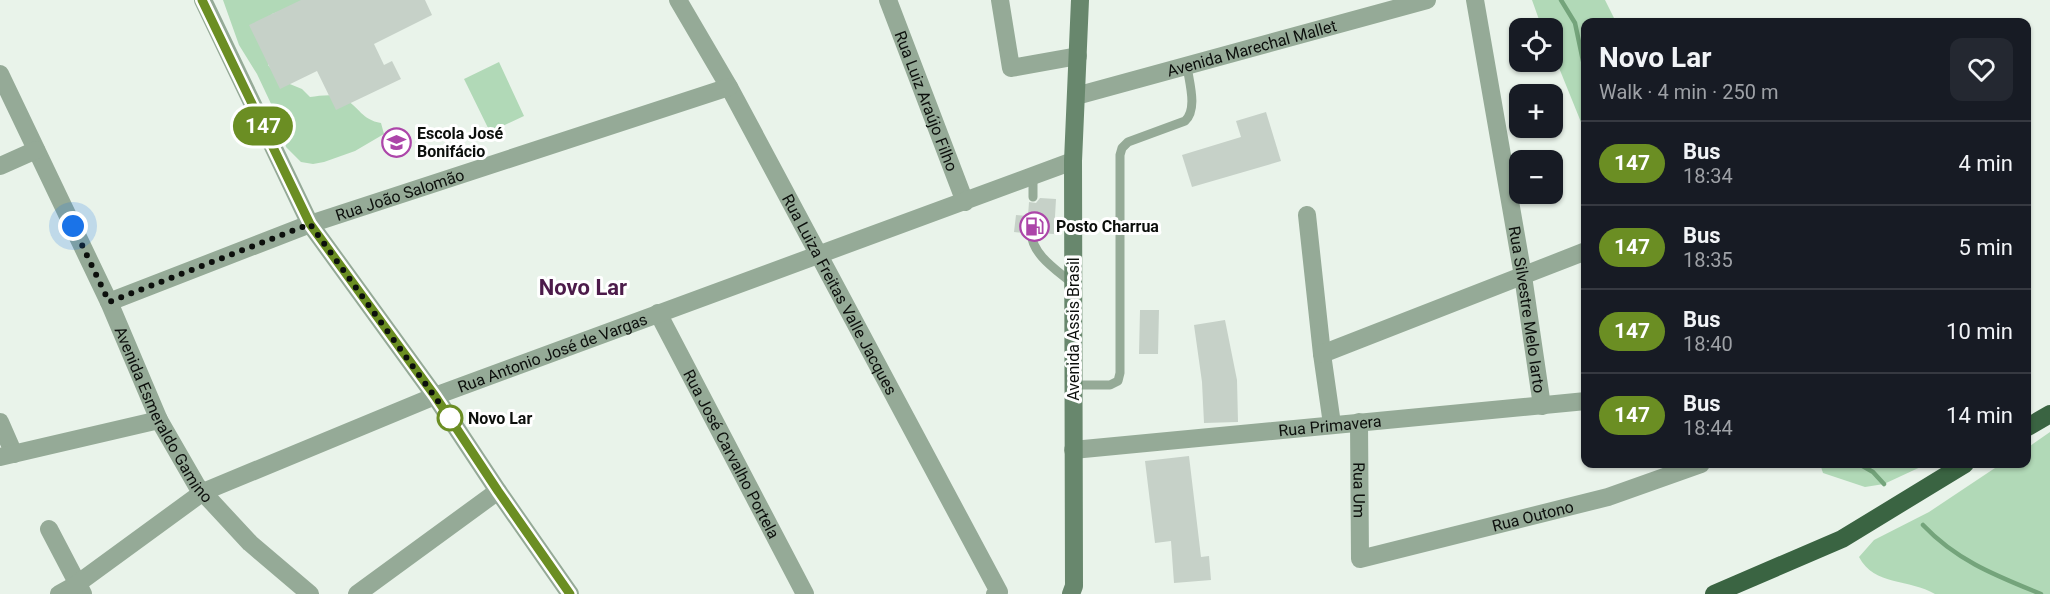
<!DOCTYPE html>
<meta charset="utf-8">
<style>
:root{--surface:#171b24;--page:#242831;--text:#f1f3f6;--muted:#9ea1a6;--line:#363941}
body{margin:0;font-family:Roboto,sans-serif;background:var(--page);color:var(--text);height:100vh;display:flex;flex-direction:column;font-size:22px;white-space:nowrap}
*{box-sizing:border-box;margin:0}
p{font-size:20px;color:var(--muted)}
.icon{flex:none;width:33px;height:33px;fill:none;stroke:currentColor;stroke-width:2;stroke-linecap:round;stroke-linejoin:round}
.map{position:relative;flex:1;overflow:hidden}
.sheet{position:absolute;left:1581px;top:18px;width:450px;height:450px;display:flex;flex-direction:column;background:var(--surface);border-radius:12px;box-shadow:0 2px 4px #0004}
.sheet>*{flex:none}
.badge{padding:0 12px;border-radius:20px;font-size:21px;line-height:39px}
.tools{position:absolute;left:1509px;top:18px;display:grid;gap:12px}
.tools a{display:grid;place-items:center;width:54px;height:54px;border-radius:12px;background:var(--surface);box-shadow:0 2px 4px #0004;font-size:30px}
.you{position:absolute;width:30px;height:30px;margin:-15px;border:4px solid #fff;border-radius:50%;background:#1a73e8;box-shadow:0 0 0 9px #1a73e833}
.map>.badge{position:absolute;translate:-50% -50%;box-shadow:0 0 0 3px #fff}
.round{display:grid;place-items:center;flex:none;width:63px;height:63px;border-radius:12px;background:var(--page)}
.summary{display:flex;align-items:center;justify-content:space-between;height:102px;padding:0 18px}
h1{font-size:28px;font-weight:700;line-height:45px}
ul{padding:0;list-style:none}
li{display:flex;align-items:center;gap:18px;height:84px;padding:0 18px;border-top:2px solid var(--line)}
li div{flex:1}
li b{display:block;font-size:22px}
li em{font-style:normal}
li .badge{min-width:66px;font-weight:700;text-align:center}
.map>svg:first-child{display:block}
.green{fill:#b1d9b7}
.lines{fill:none;stroke-linecap:round;stroke-linejoin:round}
.stream{stroke:#74a47b;stroke-width:4.5}
.building{fill:#c6d1c8}
.service{stroke:#95aa97;stroke-width:9}
.minor{stroke:#95aa97;stroke-width:18}
.tertiary{stroke:#95aa97;stroke-width:18}
.secondary{stroke:#68876d;stroke-width:18}
.trunk{stroke:#3a6442;stroke-width:18}
.line-casing{stroke:#fff;stroke-width:14}
.line{stroke:#6b8e23;stroke-width:9}
.walk{stroke:#0c0f0c;stroke-width:6;stroke-dasharray:0 10.8}
.stop-dot{fill:#fff;stroke:#6b8e23;stroke-width:3}
.labels{text-anchor:middle;stroke-width:6;stroke-linejoin:round;paint-order:stroke}
.street-label{font-size:16px;fill:#0c0f0c;stroke:#fff}
.poi-label{font-size:16px;font-weight:bold;fill:#0c0f0c;stroke:#fff;text-anchor:start}
.stop-label{font-size:16px;font-weight:bold;fill:#0c0f0c;stroke:#fff;text-anchor:start}
.district-label{font-size:22px;font-weight:bold;fill:#4c1b4a;stroke:#fff}
</style>
<div class="map">
<svg width="2050" height="594" viewBox="0 0 2050 594">
<rect width="100%" height="100%" fill="#e9f3ea"/>
<!-- green -->
<path class="green" d="M223 0H310L272 14 261 33 270 54 268 65 280 80 302 89 310 97C321 96 335 93 345 99 359 107 362 120 381 123L384 134 355 151 324 162 313 164 301 162 286 147 281 125 257 74 239 45Z
M1532 0H1605L1616 22H1586L1585 132 1553 53 1552 28H1542Z
M499 62 524 116 490 132 464 79Z
M2050 432V594H1935C1910 579 1874 586 1859 557L1874 540 1929 512 2001 464H2026L2027 448Z
M1820 464H1927L1884 484 1865 487 1823 473Z"/>
<g class="lines">
<!-- stream -->
<path class="stream" d="M1561 0 1575 23 1586 75
M1859 464 1873 472 1884 484
M1923 525C1957 561 1997 576 2041 594"/>
</g>
<!-- building -->
<path class="building" d="M301 0H425L432 15 374 44 384 65 392 61 401 79 336 110 317 71 280 89 249 25Z
M1266 112 1281 161 1192 187 1182 155 1241 137 1236 121Z
M1040 198 1056 199 1054 234 1038 233 1033 226 1027 228 1024 233 1014 232 1016 215 1028 216 1029 202 1036 203Z
M1140 310H1159L1158 354H1139Z
M1225 320 1237 380 1238 422 1204 423 1202 382 1194 325Z
M1189 456 1201 557 1209 556 1211 580 1174 583 1171 541 1155 543 1145 461Z"/>
<g class="lines">
<!-- service -->
<path class="service" d="M1033 197V176
M1031 233C1033 256 1057 270 1073 284
M1073 385H1110L1118 381 1120 373V155L1122 148 1128 142 1185 121C1198 109 1189 82 1187 66"/>
<!-- minor -->
<g class="minor">
<path id="s1" d="M678 0 729 87 999 592 995 594"/>
<path id="s2" d="M888 0 965 202"/>
<path d="M1000 0 1011 68 1078 56"/>
<path id="s3" d="M1475 0 1523 276 1542 406"/>
<path id="s4" d="M0 74 109 302 159 420 197 486 250 543 310 594"/>
<path id="s5" d="M1076 96 1427 0"/>
<path d="M0 166 36 150"/>
<path d="M1307 215 1322 354 1332 424"/>
<path id="s6" d="M109 302 310 224 729 87"/>
<path id="s7" d="M658 313 805 594"/>
<path d="M1322 354 1586 251"/>
<path d="M0 422 14 454"/>
<path id="s8" d="M1359 422 1360 559 1608 497 1701 464"/>
<path id="s9" d="M1073 450 1586 401"/>
<path d="M0 457 159 420"/>
<path d="M49 529 83 594"/>
<path d="M59 594 77 584 203 492 435 396 498 491 570 594"/>
<path d="M357 594 498 491"/>
</g>
<!-- tertiary -->
<path class="tertiary" id="s10" d="M203 0 310 224 435 396 1073 161"/>
<!-- secondary -->
<path class="secondary" d="M1071 594 1074 586 1073 161 1080 0"/>
<!-- trunk -->
<path class="trunk" d="M2026 428 2050 414
M1714 594 1842 539 1965 464"/>
</g>
<g class="lines">
<defs>
<path id="line" d="M202 0 310 224 435 396 498 491 570 594"/>
</defs>
<!-- line casing -->
<use href="#line" class="line-casing"/>
<!-- line -->
<use href="#line" class="line"/>
<!-- walk -->
<path class="walk" d="M73 226 109 302 310 224 450 418"/>
</g>
<!-- icons -->
<defs>
<symbol id="school-ring" viewBox="-11 -11 22 22"><circle r="9.5" fill="#fff" stroke="#ac45a9" stroke-width="1.5"/><path d="M0-5L7-2L0 1L-7-2ZM-4 1L0 2.5L4 1V4Q0 6-4 4Z" fill="#ac45a9"/></symbol>
<symbol id="fuel-ring" viewBox="-11 -11 22 22"><circle r="9.5" fill="#fff" stroke="#ac45a9" stroke-width="1.5"/><path d="M-5.5-6h7V0h2V4h1.3V-2.5L3-4.5l.8-.8L6-3V5H2.5V1h-1V6h-7ZM-4.2-4.7v3.2H.2V-4.7Z" fill="#ac45a9"/></symbol>
</defs>
<g fill-rule="evenodd">
<use href="#school-ring" x="380" y="126" width="33" height="33"/>
<use href="#fuel-ring" x="1018" y="210" width="33" height="33"/>
</g>
<!-- markers -->
<circle class="stop-dot" cx="450" cy="418" r="12"/>
<g class="labels">
<!-- street labels -->
<g class="street-label">
<text dy="6" stroke="none"><textPath href="#s5" startOffset="182">Avenida Marechal Mallet</textPath></text>
<text dy="6" stroke="none"><textPath href="#s2" startOffset="108">Rua Luiz Araújo Filho</textPath></text>
<text dy="6" stroke="none"><textPath href="#s6" startOffset="310">Rua João Salomão</textPath></text>
<text dy="6" stroke="none"><textPath href="#s1" startOffset="336">Rua Luiza Freitas Valle Jacques</textPath></text>
<text dy="6" stroke="none"><textPath href="#s3" startOffset="314">Rua Silvestre Melo Iarto</textPath></text>
<text transform="translate(1073 329) rotate(-90)" y="6">Avenida Assis Brasil</text>
<text dy="6" stroke="none"><textPath href="#s10" startOffset="586">Rua Antonio José de Vargas</textPath></text>
<text dy="6" stroke="none"><textPath href="#s4" startOffset="378">Avenida Esmeraldo Gamino</textPath></text>
<text dy="6" stroke="none"><textPath href="#s9" startOffset="258">Rua Primavera</textPath></text>
<text dy="6" stroke="none"><textPath href="#s7" startOffset="159">Rua José Carvalho Portela</textPath></text>
<text dy="6" stroke="none"><textPath href="#s8" startOffset="68">Rua Um</textPath></text>
<text dy="6" stroke="none"><textPath href="#s8" startOffset="315">Rua Outono</textPath></text>
</g>
<!-- poi labels -->
<g class="poi-label">
<text x="417" y="139">Escola José<tspan x="417" dy="18">Bonifácio</tspan></text>
<text x="1056" y="232">Posto Charrua</text>
</g>
<!-- stop labels -->
<g class="stop-label">
<text x="468" y="424">Novo Lar</text>
</g>
<!-- district labels -->
<g class="district-label">
<text x="583" y="295">Novo Lar</text>
</g>
</g>
</svg>
<div class="tools">
<a><svg class="icon" aria-label="locate" viewBox="0 0 24 24"><circle cx="12" cy="12" r="6"/><path d="M12 2v4M12 18v4M2 12h4M18 12h4"/></svg></a>
<a>+</a>
<a>−</a>
</div>
<div class="you" style="left:73px;top:226px"></div>
<b class="badge" style="left:263px;top:126px;background:#6b8e23;color:#fff">147</b>
<section class="sheet">
<div class="summary"><div><h1>Novo Lar</h1><p>Walk · 4 min · 250 m</p></div><a class="round"><svg class="icon" aria-label="heart" viewBox="0 0 24 24"><path d="M12 20l-8-8c-3-5 5-10 8-4 3-6 11-1 8 4z"/></svg></a></div>
<ul>
<li><span class="badge" style="background:#6b8e23;color:#fff">147</span><div><b>Bus</b><p>18:34</p></div><em>4 min</em></li>
<li><span class="badge" style="background:#6b8e23;color:#fff">147</span><div><b>Bus</b><p>18:35</p></div><em>5 min</em></li>
<li><span class="badge" style="background:#6b8e23;color:#fff">147</span><div><b>Bus</b><p>18:40</p></div><em>10 min</em></li>
<li><span class="badge" style="background:#6b8e23;color:#fff">147</span><div><b>Bus</b><p>18:44</p></div><em>14 min</em></li>
</ul>
</section>
</div>
